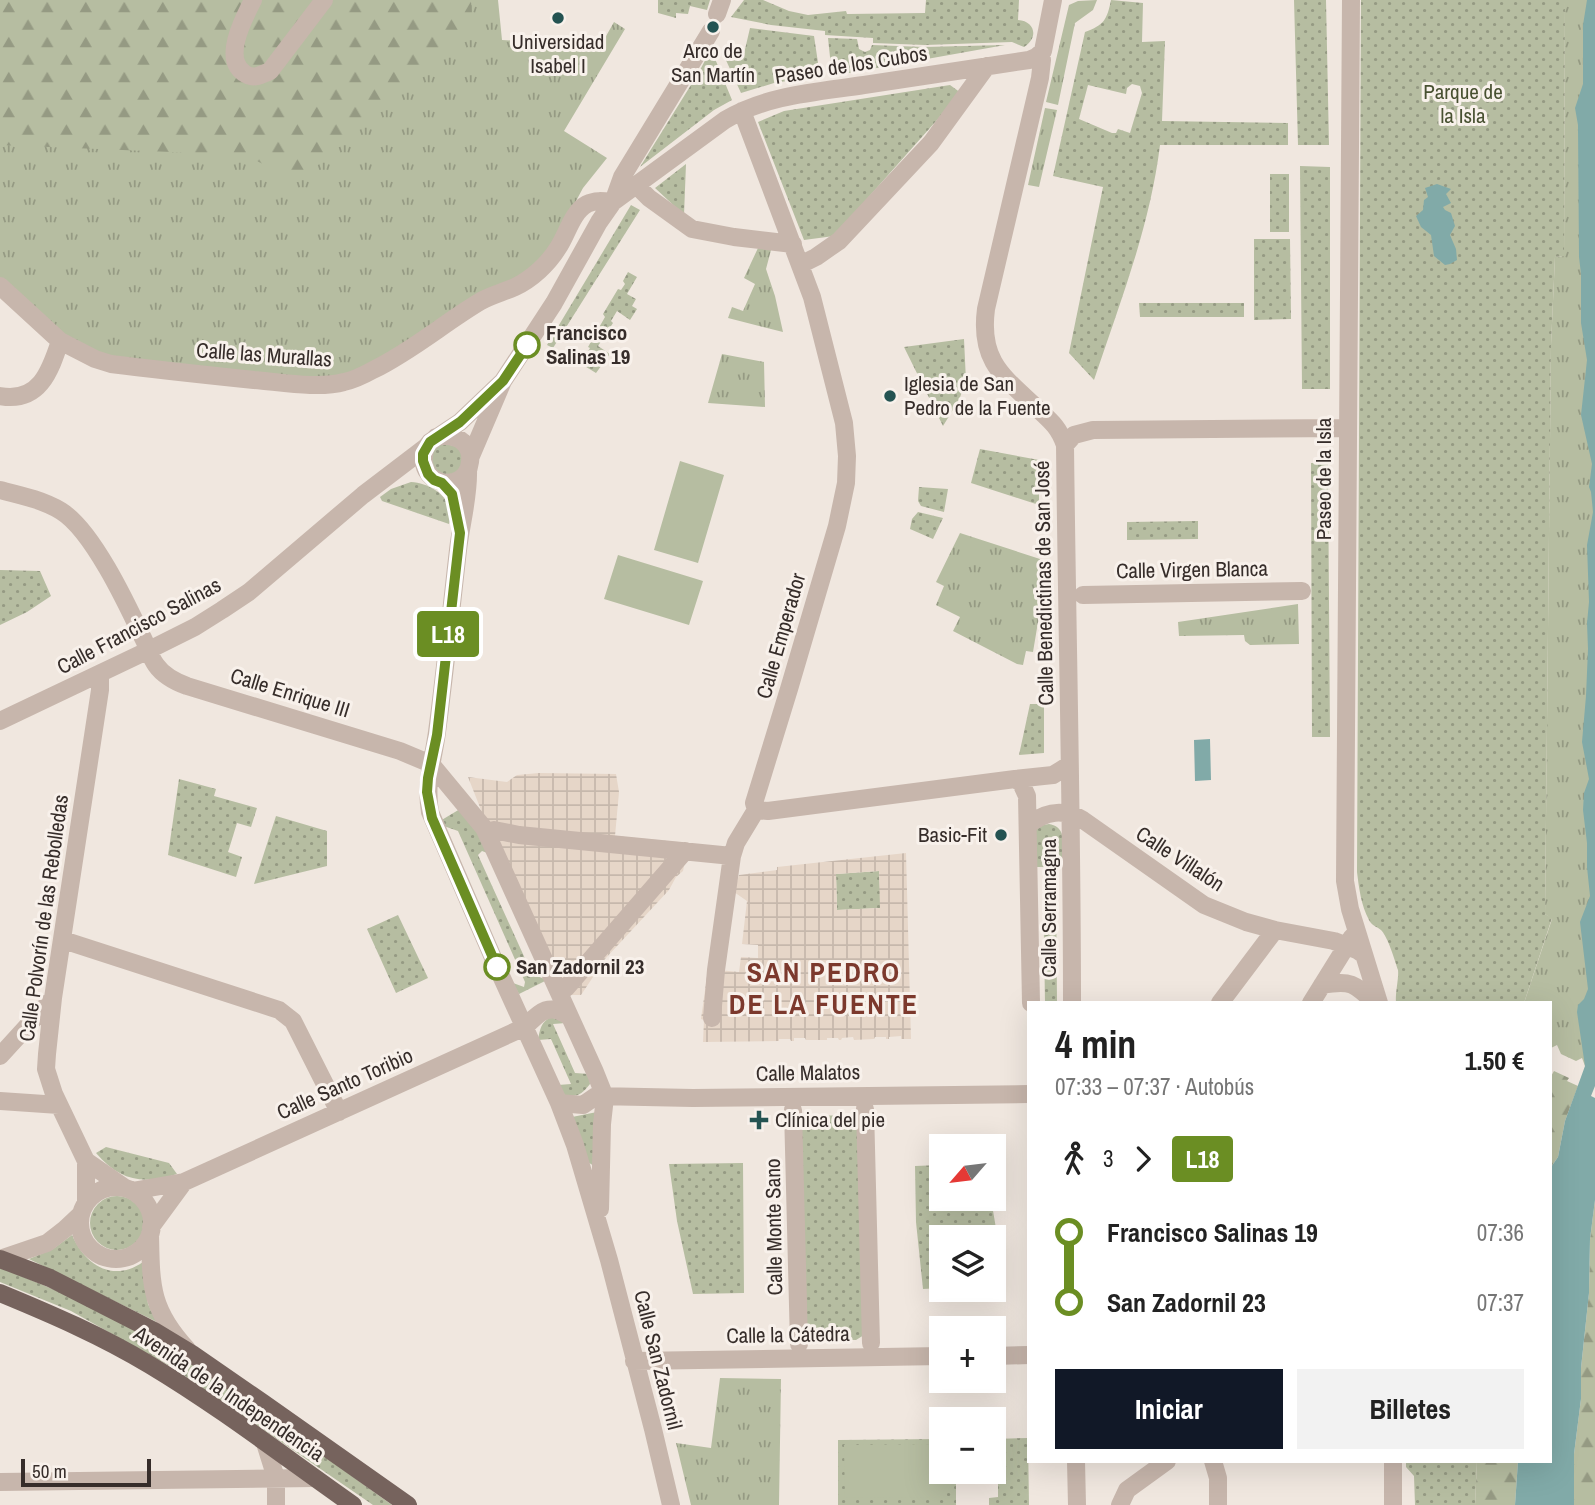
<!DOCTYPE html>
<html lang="es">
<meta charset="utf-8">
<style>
:root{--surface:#fff;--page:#f2f2f2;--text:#222;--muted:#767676;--accent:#111827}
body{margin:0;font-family:"Archivo Narrow",sans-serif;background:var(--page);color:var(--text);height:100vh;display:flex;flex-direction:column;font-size:26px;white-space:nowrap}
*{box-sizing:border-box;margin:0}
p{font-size:23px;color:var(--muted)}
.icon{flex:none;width:38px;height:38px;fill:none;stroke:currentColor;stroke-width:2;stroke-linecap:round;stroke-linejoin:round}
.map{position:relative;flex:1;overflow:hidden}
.panel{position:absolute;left:1027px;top:1001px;width:525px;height:462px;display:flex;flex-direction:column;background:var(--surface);border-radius:0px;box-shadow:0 7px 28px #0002}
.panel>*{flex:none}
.badge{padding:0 14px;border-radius:5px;font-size:24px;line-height:46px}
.needle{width:46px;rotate:242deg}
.tools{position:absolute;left:929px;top:1134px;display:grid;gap:14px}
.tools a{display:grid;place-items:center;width:77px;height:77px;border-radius:0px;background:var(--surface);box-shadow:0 7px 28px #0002;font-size:35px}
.scale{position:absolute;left:21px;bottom:18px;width:130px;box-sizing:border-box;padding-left:7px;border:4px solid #362d2a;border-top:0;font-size:19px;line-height:24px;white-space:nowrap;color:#362d2a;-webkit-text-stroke:5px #f8f1eb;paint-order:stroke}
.map>.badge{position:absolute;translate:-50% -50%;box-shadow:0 0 0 4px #fff}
.legs{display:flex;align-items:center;gap:10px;height:77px;padding:0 28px;font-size:23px}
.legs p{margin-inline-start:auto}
.headline{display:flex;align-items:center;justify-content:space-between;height:119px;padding:0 28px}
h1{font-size:38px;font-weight:700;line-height:52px}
.action{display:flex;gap:14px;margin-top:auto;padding:14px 28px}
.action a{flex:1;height:80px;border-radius:0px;background:var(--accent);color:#fff;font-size:28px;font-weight:700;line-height:80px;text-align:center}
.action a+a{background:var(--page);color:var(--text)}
ul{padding:0 28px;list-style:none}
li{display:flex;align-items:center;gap:24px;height:70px;font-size:26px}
li i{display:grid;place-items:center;width:10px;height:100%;margin:0 9px;background:currentColor}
li i::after{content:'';width:18px;height:18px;margin:-9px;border:5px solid;border-radius:50%;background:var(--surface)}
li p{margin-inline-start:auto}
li:first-child i{background:linear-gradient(#0000 50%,currentColor 0)}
li:last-child i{background:linear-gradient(currentColor 50%,#0000 0)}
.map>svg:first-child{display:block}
.grass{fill:url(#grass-tufts)}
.forest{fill:url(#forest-firs)}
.park{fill:url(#park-dots);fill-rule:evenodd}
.pitch{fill:#b6bda1}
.plaza{fill:url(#plaza-grid);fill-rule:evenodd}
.water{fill:#81aaa8}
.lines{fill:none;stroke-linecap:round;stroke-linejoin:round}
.minor{stroke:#c7b6ac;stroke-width:18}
.major{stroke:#76635d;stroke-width:18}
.line-1-casing{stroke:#fff;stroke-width:16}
.line-1{stroke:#6b8e23;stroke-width:10}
.poi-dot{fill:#245352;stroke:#f8f1eb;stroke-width:2.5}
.stop-1-dot{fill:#fff;stroke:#6b8e23;stroke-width:3.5}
.labels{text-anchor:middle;stroke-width:6;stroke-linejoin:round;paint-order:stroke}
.poi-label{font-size:21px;fill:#362d2a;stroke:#f8f1eb}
.street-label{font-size:21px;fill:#362d2a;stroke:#f8f1eb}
.park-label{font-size:21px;fill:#485131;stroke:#f8f1eb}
.stop-label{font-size:21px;font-weight:bold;fill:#362d2a;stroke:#f8f1eb;text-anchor:start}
.district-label{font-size:28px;font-weight:bold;letter-spacing:2px;fill:#7c392d;stroke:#f8f1eb}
</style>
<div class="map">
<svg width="1595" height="1505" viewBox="0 0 1595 1505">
<defs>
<pattern id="grass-tufts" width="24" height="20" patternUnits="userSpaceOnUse" patternTransform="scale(1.75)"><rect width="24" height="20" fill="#b6bda1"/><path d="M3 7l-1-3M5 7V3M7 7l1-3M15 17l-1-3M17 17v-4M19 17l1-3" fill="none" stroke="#959a83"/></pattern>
<pattern id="forest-firs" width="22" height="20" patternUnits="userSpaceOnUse" patternTransform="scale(1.75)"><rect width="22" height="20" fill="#b6bda1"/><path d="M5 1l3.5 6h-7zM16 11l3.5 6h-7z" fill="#959a83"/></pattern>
<pattern id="park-dots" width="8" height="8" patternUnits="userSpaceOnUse" patternTransform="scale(1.75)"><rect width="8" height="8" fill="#b6bda1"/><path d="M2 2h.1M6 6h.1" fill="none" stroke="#959a83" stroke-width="1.8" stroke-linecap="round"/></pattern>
<pattern id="plaza-grid" width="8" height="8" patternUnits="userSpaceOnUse" patternTransform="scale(1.75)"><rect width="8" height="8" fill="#e6d6c8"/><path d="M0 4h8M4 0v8" fill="none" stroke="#c6b8ac"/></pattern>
</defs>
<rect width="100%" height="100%" fill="#f0e7df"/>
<!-- grass -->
<path class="grass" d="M0 0H498L502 40 601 45 614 22 625 29 564 131 607 158 583 188 546 257 524 276 388 359 330 379 114 359 88 349 57 329 0 279Z
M1097 0 1093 10 1075 23 1058 105 1046 102 1069 5 1078 1Z
M1565 0H1595V1070L1585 1066 1582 1058 1576 1061 1561 1054 1557 1045 1551 1048 1550 1003H1524L1552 919 1545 914 1551 345 1555 257 1564 256Z
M1045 108 1057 110 1039 187 1028 185Z
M758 248 771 250 766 269 775 296 783 332 728 318 732 307 743 311 755 284 744 278Z
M722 354 764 362 765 407 708 403Z
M960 533 1040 559 1041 604 1033 652 1026 651 1023 665 1017 664 953 631 960 617 936 605 944 586 936 582Z
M1298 604 1299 644 1250 645 1245 641 1244 635 1179 636 1178 622Z
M720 1378 781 1379 779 1505H691L676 1443 711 1448Z"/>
<!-- forest -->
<path class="forest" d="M0 0H471L473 32 298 182 245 155 0 145Z
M1554 1071 1569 1078 1567 1081 1578 1086 1565 1121 1558 1157 1551 1167 1550 1078Z
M1595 1200V1505H1574V1454L1581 1399V1368L1589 1293 1590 1239Z
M1477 1461H1518L1515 1505H1475Z"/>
<!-- park -->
<path class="park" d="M658 0H710L707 10 690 6 688 14 676 13V18L658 13Z
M744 0H763L789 11 808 15 846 11 847 14 925 13 926 0H1019L1018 20C1035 21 1039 38 1024 47L1012 42 925 45 873 43V38L825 35V31L771 25 731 17Z
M1111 0 1143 3 1142 42 1165 41 1162 121 1288 123V145H1160C1150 227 1120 302 1094 380L1069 353 1103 187 1053 176 1085 32C1104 25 1107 20 1111 0ZM1132 84 1140 86 1142 93 1130 133 1118 129 1116 133H1112L1079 119 1088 85 1126 94 1127 88Z
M1294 0H1326L1329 145H1298Z
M1361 0H1565L1564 256 1555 257 1551 345 1545 914 1552 918 1524 1003H1396C1395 993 1399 978 1398 970 1395 961 1388 937 1381 930 1376 926 1372 926 1369 920 1361 905 1359 888 1357 872Z
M750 28 814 36 820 76 774 83 741 93 725 58H743Z
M828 38 857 39 859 49 865 52 870 50 872 45 924 47 1005 45 832 76Z
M711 49 732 100 714 110 640 167 699 72Z
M950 85 961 93 834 236 804 240 758 122 784 111Z
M686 164 684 215 655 188Z
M1300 166 1330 167V389H1302Z
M1270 174H1289V232H1270Z
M631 205 640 210 553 348 547 345Z
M1254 239H1290L1291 319 1254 320Z
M628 272 637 277 627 294 636 299 632 306 637 309 630 320 617 311 611 321 613 323 598 346 610 354 596 373 578 362 581 357 584 358 590 348 588 347 605 317 603 314 618 289 621 290 625 284 623 281Z
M1139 303H1244V317H1140Z
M964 339 966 381 959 400 943 426 904 347Z
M440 442 461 448 463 465 455 474H437L429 454Z
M980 449 1039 460V505L971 483Z
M1311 463H1328L1330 737H1312Z
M411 482C432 483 457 500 449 524L382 501 380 497 391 489Z
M919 487 948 489 944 512 921 506 918 501Z
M918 512 943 518 933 539 910 529 912 519Z
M1198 521V539L1127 540V522Z
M0 570 40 571 51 596 27 612 0 625Z
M1030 704H1044V753L1019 755Z
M179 779 216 789 214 796 257 808 251 827 237 823 229 849 228 852 242 857 236 877 168 855Z
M460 809 477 829 490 854 482 851 478 855 532 974 547 980 519 994 513 983 524 987 525 982 458 831 441 825 440 821Z
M276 816 327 831V866L254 884Z
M1049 824C1069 827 1063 851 1064 867H1035L1036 829 1043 825Z
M879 871 881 908 837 910 836 874Z
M1043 880H1056L1057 1003H1045Z
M398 915 428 978 396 993 367 929Z
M551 1017 566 1023 553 1024 575 1073 589 1074 590 1084C582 1094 577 1098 565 1095L558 1085 571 1084 551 1039 538 1040C540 1029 541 1022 551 1017Z
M597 1112 593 1165 587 1162 572 1117Z
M855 1115 859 1119 864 1335 856 1340 809 1339 807 1338 800 1121 807 1116Z
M106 1147 169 1163 177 1174C143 1185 120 1181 96 1153Z
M743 1163 744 1293 693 1294 677 1221 669 1164Z
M941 1165 942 1199H991L1006 1287H994V1237H942L941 1288 923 1289 916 1222 915 1166Z
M90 1223a27 27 0 1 1 54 0a27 27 0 1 1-54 0Z
M72 1235C85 1265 113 1283 143 1262L148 1304 157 1322 29 1259 53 1249Z
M0 1268C33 1280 67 1295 98 1310 202 1363 297 1437 392 1505H373L175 1369 71 1311 0 1282Z
M1028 1438 1029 1505H989V1498L998 1497V1484H989V1472H994V1439Z
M941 1439 942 1472H956V1505H838V1440Z
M1406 1461H1477L1475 1505H1415L1414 1476 1406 1467Z"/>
<!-- pitch -->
<path class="pitch" d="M680 461 724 475 698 563 654 550Z
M618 555 703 581 689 625 604 599Z
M941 1444 942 1472H944V1497L845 1498 844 1445Z"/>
<!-- plaza -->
<path class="plaza" d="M539 773 616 774 619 792 615 836 689 843 683 871 676 877 669 890 605 959 581 995H567L483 815 468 777 507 782 517 775Z
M906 853 911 1039H901V1036L889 1037V1039H886V1037H875L874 1039 854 1040 853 1037 842 1038 841 1040H839L838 1038H827V1040H806L805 1038H794V1041H791L790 1039H779V1041L703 1042 704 1020 701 1019 708 969 739 972 741 957 758 958V945L742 944 747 901 734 892 739 875 777 870V867ZM879 871 880 908 837 910 836 874Z"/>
<!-- water -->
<path class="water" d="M1587 0H1595V1086L1591 1096 1595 1098V1200L1590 1239 1589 1293 1581 1368V1399L1574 1454V1505H1515L1518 1461H1550L1551 1167 1558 1157 1565 1121 1585 1066 1577 1012 1578 1005 1584 999 1588 989 1580 922 1590 896 1587 867V843L1583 810 1584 793 1589 779 1582 742 1586 696 1588 649 1587 623 1589 602 1587 545 1593 512 1591 492 1589 487 1592 464 1581 415 1587 360 1581 323V274L1579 257 1578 125 1575 108 1583 84V25Z
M1437 184 1451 189 1446 194 1451 203 1443 207 1445 210 1451 213 1455 226 1450 235 1456 249 1457 260 1450 264 1445 265 1434 256 1431 235 1421 227 1416 216 1423 210 1424 200 1428 197 1425 188Z
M1210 739 1211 780 1195 781 1194 740Z"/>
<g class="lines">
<!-- minor -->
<path class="minor" d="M253 0C244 18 222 58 244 73 253 80 261 75 270 71L324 0
M1351 0 1345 881 1350 909 1379 1003
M717 14 722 0
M1041 53 1042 60 1040 78 986 309C979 362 1004 377 1039 410 1052 422 1059 428 1065 445 1067 631 1072 817 1072 1003
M636 185 649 198 692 229 734 237 793 244
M613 202 725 120C766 95 817 92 864 85 919 77 974 68 1029 60L1036 57 1043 51 1053 0
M800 265 816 257 839 241 931 143 987 66
M0 286 60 341 95 359 111 364C158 370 206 375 254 380 280 382 319 389 344 382 354 380 364 375 373 370 412 351 444 323 481 301 492 295 504 292 515 287 532 279 548 264 558 248 567 235 572 212 587 204 595 200 603 201 613 202
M0 396C39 403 50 372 60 341
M1065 445 1074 435 1093 430 1347 428
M426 447C412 486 466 496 470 462 471 454 469 447 463 442 455 435 446 435 436 437
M471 456 503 381 554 303 599 222 613 202 622 177 711 31
M468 470C469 496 461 523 458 550 451 611 445 672 437 732 433 762 425 781 430 812L497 967 559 1103 575 1145 609 1260 653 1429 671 1505
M0 490C20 495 43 500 61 511 92 530 126 602 142 636 147 645 150 657 156 665 163 675 176 682 187 686L400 751 431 764 484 828 492 845 595 1072 605 1097 602 1124 600 1209
M1083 595 1302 591
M0 721 149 650 195 627 222 610 249 592 363 495 426 447 430 442 460 422 503 381
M1015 779 1053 775 1069 765
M756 810 768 811 1015 779 1021 783 1027 796 1031 1003
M1028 825C1046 811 1063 808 1083 820L1204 905 1246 922 1275 930 1334 941 1357 950 1364 955
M494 830 519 835 732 856
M63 940 279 1010 293 1021 339 1112
M1322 985C1351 980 1354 983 1375 1003
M566 988 685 851
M1220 1003 1275 930
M1311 1003 1352 937
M712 1018 716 970 732 856 736 843 756 810 754 803 789 689 837 526 846 483 847 456 844 423 812 297 742 111
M0 1056 53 998
M0 1101 59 1105
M559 1103 583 1105 596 1096 693 1098 1029 1094
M865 1109 871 1343
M793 1110 799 1344
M86 1161 125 1188
M80 1223a36 36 0 1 1 72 0a36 36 0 1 1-72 0Z
M132 1191 184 1182 525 1027C540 1011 550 1002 570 1017
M86 1203V1161L54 1094 46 1069 47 1054 53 998 100 690V674
M151 1227 184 1182
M150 1234C151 1285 150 1309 187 1349
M0 1259 47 1243 65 1229 81 1214
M994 1356 1029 1355
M634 1361 942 1356
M265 1443 276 1478V1505
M1076 1461 1077 1505
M1213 1461 1218 1478V1505
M1393 1461V1505
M0 1482 314 1478
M1120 1505 1127 1490 1167 1461"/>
<!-- major -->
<path class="major" d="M0 1259 50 1278 154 1331 192 1354 263 1403 408 1505
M0 1293C51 1314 102 1336 150 1365 220 1407 286 1458 353 1505"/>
</g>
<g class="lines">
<defs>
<path id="line-1" d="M497 967 432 818 427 792 428 778 437 735 460 533 452 494 442 483 434 480 428 474 423 461V454L430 442 460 422 503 381 527 345"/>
</defs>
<!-- line-1 casing -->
<use href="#line-1" class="line-1-casing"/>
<!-- line-1 -->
<use href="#line-1" class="line-1"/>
</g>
<!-- markers -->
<g class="poi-dot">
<circle cx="558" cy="18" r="7"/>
<circle cx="713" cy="27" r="7"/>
<circle cx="890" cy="396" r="7"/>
<circle cx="1001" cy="835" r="7"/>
<path d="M755.5 1109.5h7v7h7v7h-7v7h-7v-7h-7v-7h7z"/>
</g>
<g class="stop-1-dot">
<circle cx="527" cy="345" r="12"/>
<circle cx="497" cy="967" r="12"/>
</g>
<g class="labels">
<!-- poi labels -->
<g class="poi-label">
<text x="558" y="49">Universidad<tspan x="558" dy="24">Isabel I</tspan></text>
<text x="713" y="58">Arco de<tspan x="713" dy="24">San Martín</tspan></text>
<text x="904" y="391" text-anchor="start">Iglesia de San<tspan x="904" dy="24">Pedro de la Fuente</tspan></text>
<text x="987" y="842" text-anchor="end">Basic-Fit</text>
<text x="775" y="1127" text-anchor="start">Clínica del pie</text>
</g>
<!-- street labels -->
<g class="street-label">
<text transform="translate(851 65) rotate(-9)" y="7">Paseo de los Cubos</text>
<text transform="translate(264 355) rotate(4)" y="7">Calle las Murallas</text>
<text transform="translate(1324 479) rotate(-90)" y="7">Paseo de la Isla</text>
<text transform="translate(1192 570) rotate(-1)" y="7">Calle Virgen Blanca</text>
<text transform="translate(1044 583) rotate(-91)" y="7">Calle Benedictinas de San José</text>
<text transform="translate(139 626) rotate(-28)" y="7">Calle Francisco Salinas</text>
<text transform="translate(781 636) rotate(-74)" y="7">Calle Emperador</text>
<text transform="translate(290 693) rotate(17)" y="7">Calle Enrique III</text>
<text transform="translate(1180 859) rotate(33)" y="7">Calle Villalón</text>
<text transform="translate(1049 908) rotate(-90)" y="7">Calle Serramagna</text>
<text transform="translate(44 918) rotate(-82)" y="7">Calle Polvorín de las Rebolledas</text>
<text transform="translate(808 1073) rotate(-1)" y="7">Calle Malatos</text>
<text transform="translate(345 1084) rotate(-24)" y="7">Calle Santo Toribio</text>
<text transform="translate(774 1227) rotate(-91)" y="7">Calle Monte Sano</text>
<text transform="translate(788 1335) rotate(-1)" y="7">Calle la Cátedra</text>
<text transform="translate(658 1360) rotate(76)" y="7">Calle San Zadornil</text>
<text transform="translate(229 1394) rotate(34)" y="7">Avenida de la Independencia</text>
</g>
<!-- park labels -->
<g class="park-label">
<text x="1463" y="99">Parque de<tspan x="1463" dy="24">la Isla</tspan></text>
</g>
<!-- stop labels -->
<g class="stop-label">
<text x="546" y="340">Francisco<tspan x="546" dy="24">Salinas 19</tspan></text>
<text x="516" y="974">San Zadornil 23</text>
</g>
<!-- district labels -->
<g class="district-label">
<text x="824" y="982">SAN PEDRO<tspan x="824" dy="32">DE LA FUENTE</tspan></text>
</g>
</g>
</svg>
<div class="tools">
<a><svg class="needle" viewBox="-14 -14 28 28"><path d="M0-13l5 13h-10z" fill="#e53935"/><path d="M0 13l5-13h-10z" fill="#767676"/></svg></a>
<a><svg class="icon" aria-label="layers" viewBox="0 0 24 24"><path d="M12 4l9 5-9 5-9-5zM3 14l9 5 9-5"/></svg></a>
<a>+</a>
<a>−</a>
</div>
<div class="scale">50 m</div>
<b class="badge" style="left:448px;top:634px;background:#6b8e23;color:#fff">L18</b>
<section class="panel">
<div class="headline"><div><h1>4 min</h1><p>07:33 – 07:37 · Autobús</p></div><b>1.50 €</b></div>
<div class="legs"><svg class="icon" aria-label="walk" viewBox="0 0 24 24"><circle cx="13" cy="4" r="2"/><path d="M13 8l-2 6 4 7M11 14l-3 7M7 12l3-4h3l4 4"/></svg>3<svg class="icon" aria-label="forward" viewBox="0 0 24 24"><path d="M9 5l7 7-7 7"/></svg><b class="badge" style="background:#6b8e23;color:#fff">L18</b></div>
<ul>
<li><i style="color:#6b8e23"></i><b>Francisco Salinas 19</b><p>07:36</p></li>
<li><i style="color:#6b8e23"></i><b>San Zadornil 23</b><p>07:37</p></li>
</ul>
<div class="action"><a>Iniciar</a><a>Billetes</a></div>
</section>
</div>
